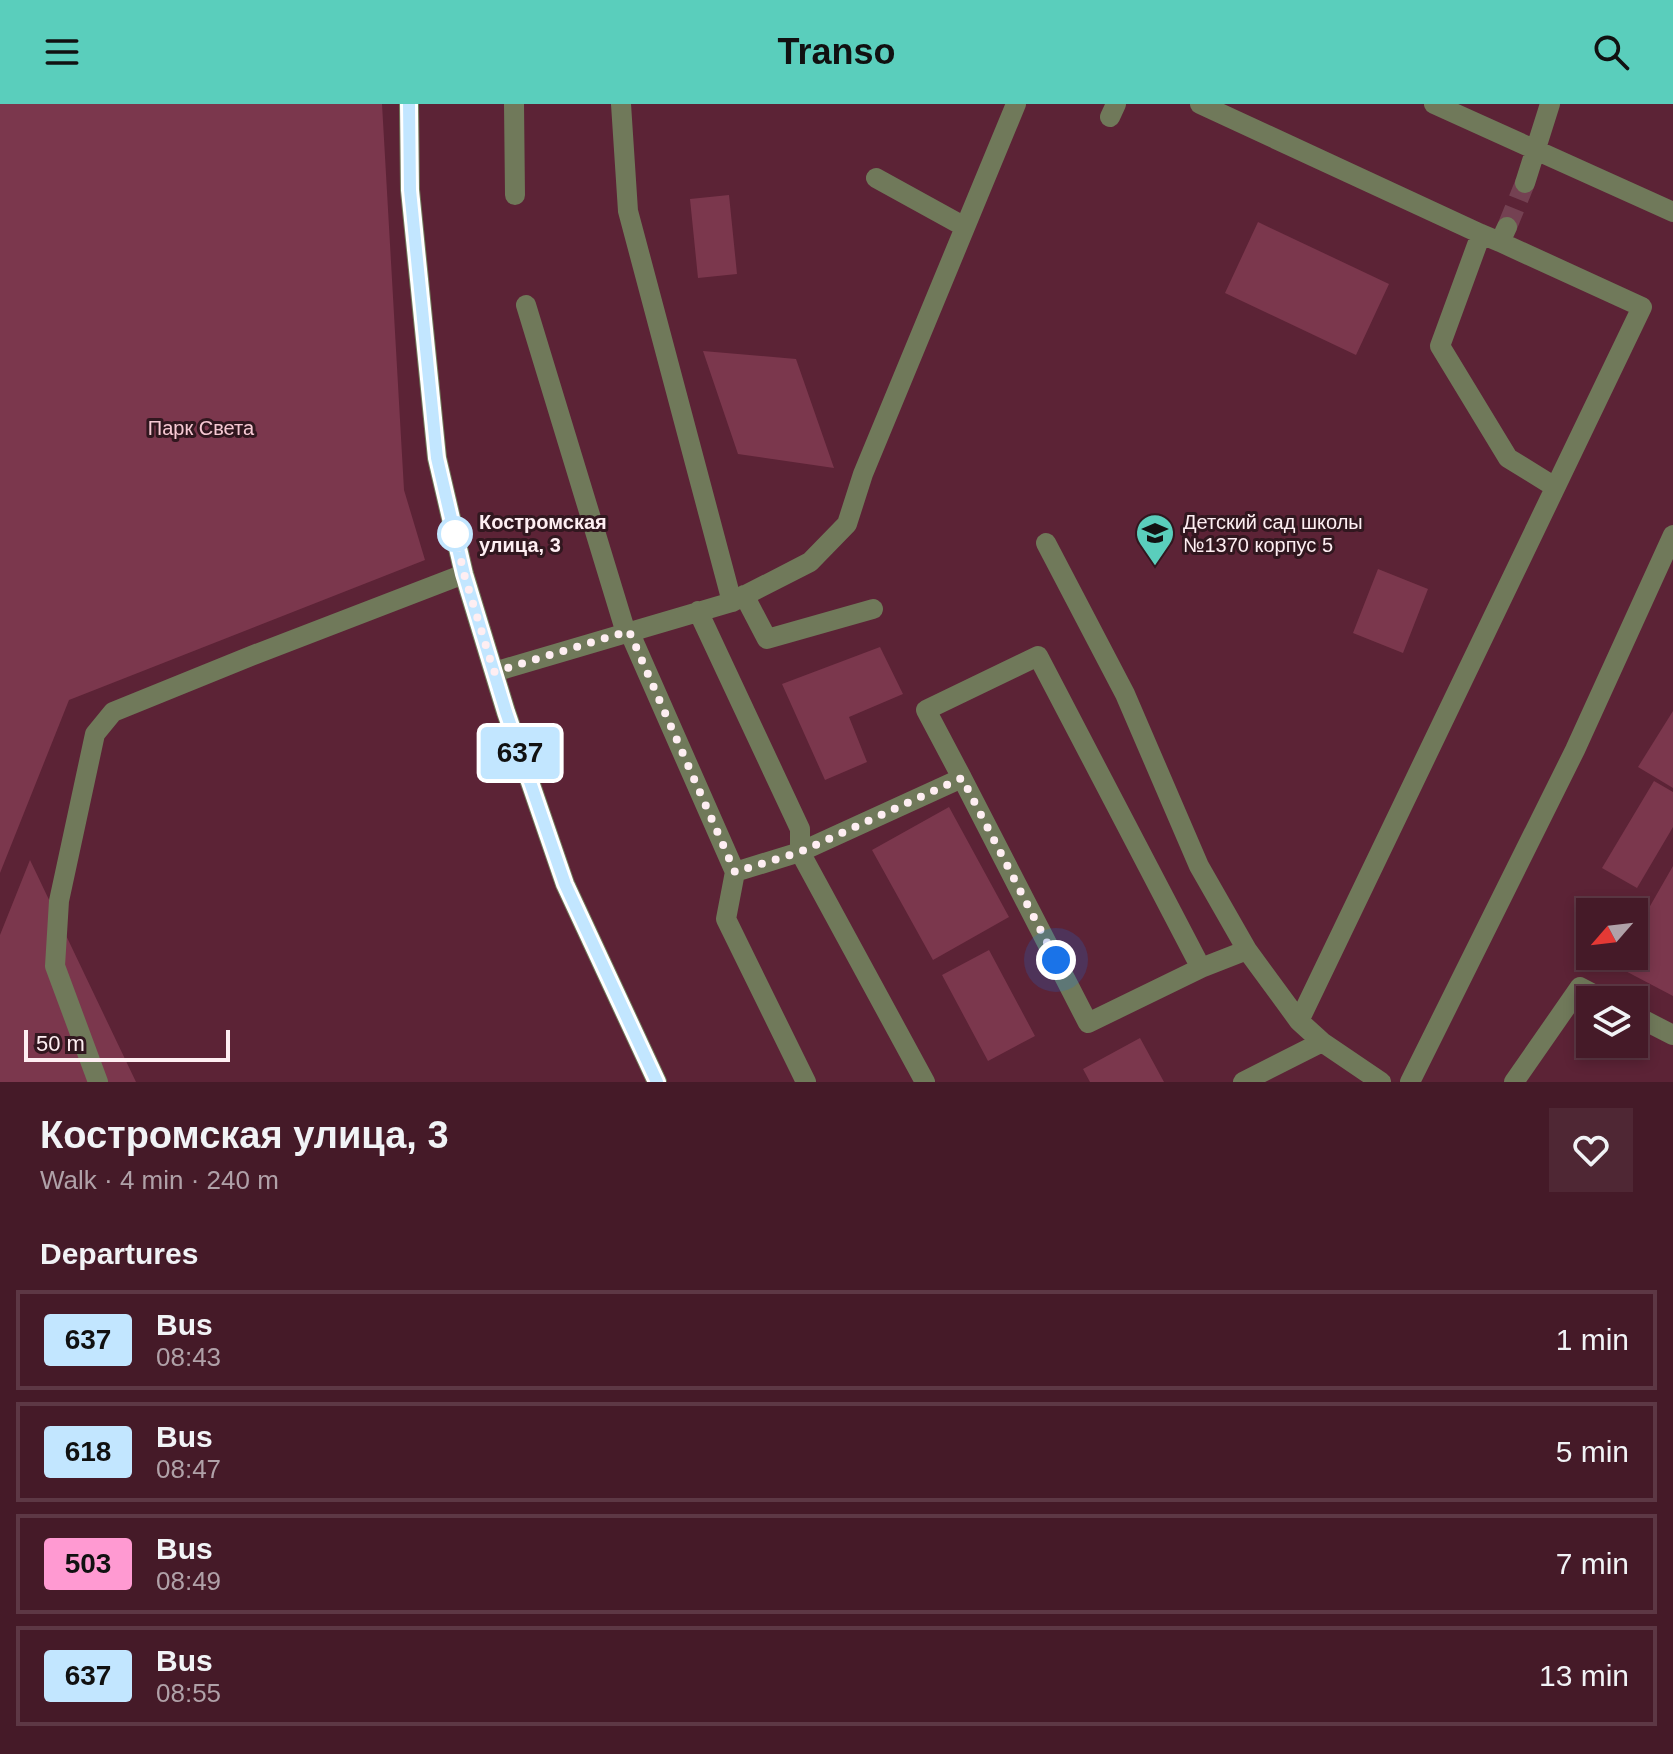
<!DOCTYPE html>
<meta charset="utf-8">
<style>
:root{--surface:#451a28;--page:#4f2734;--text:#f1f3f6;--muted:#b0a1a8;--line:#5d3845;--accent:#5acebc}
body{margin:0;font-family:Arial,sans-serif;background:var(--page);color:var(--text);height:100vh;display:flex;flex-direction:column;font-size:30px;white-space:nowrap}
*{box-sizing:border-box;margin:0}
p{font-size:26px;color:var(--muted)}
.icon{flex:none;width:44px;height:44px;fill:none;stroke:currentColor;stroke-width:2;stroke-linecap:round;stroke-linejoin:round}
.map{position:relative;height:978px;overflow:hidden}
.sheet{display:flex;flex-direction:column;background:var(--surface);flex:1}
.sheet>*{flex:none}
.badge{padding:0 16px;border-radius:6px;font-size:28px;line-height:52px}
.needle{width:52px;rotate:242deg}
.buttons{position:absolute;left:1576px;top:794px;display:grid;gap:16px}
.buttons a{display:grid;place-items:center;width:72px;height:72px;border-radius:0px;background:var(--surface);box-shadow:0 4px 12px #0003,0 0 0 2px var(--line);font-size:40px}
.scale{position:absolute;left:24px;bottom:20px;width:206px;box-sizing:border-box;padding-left:8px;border:4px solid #feeef2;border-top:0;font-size:22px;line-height:28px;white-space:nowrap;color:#feeef2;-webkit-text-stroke:6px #31171f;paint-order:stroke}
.you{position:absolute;width:40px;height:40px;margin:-20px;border:6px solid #fff;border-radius:50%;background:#1a73e8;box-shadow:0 0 0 12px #1a73e833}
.map>.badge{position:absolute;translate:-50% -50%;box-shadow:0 0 0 4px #fff}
h2{padding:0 40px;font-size:30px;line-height:72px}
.round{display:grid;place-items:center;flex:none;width:84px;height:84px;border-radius:0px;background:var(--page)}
.headline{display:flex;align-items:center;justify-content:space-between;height:136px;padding:0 40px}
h1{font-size:38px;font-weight:700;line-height:60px}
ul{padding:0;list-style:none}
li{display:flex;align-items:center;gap:24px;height:100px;margin:0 16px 12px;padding:0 24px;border:4px solid var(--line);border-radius:0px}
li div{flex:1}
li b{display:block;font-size:30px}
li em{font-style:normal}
li .badge{min-width:88px;font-weight:700;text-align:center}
header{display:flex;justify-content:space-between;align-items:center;height:104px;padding:0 40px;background:var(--accent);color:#111;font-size:36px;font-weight:700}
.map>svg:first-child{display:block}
.green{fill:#7b374d}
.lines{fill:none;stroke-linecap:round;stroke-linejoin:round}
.minor-tunnel{stroke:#744152;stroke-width:20;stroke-dasharray:20 10;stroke-linecap:butt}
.minor{stroke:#70795a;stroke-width:20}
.line-casing{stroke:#fff;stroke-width:18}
.line{stroke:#c2e6ff;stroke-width:12}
.walk{stroke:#feeef2;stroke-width:8;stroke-dasharray:0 14.4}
.stop-dot{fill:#fff;stroke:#c2e6ff;stroke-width:4}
.labels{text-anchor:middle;stroke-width:6;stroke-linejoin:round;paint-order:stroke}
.park-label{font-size:20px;fill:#f7c9d4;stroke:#31171f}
.stop-label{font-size:20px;font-weight:bold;fill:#feeef2;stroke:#31171f;text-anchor:start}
.poi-label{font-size:20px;fill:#feeef2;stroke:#31171f;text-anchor:start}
</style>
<header><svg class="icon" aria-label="menu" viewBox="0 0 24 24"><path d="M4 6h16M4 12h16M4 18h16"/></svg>Transo<svg class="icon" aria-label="search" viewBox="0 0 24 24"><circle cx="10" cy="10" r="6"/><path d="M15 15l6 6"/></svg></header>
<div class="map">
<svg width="1673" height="978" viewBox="0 0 1673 978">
<rect width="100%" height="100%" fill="#5c2336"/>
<!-- green -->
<path class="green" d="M0 0H382L404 386 425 456 69 596 0 769Z
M729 91 737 170 698 174 690 95Z
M1258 118 1389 180 1356 251 1225 189Z
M703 247 796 255 834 364 738 350Z
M1378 465 1428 485 1403 549 1353 529Z
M880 543 903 590 849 613 867 658 825 676 782 580Z
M1673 607V684L1638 663Z
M1654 677 1673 688V723L1637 784 1602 764Z
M949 703 1009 813 933 856 872 746Z
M30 756 136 978H0V831Z
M1673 762V892L1616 862 1621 852H1634V830Z
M989 846 1035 932 988 957 942 871Z
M1140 934 1164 978H1090L1083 965Z"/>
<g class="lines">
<!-- minor-tunnel -->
<path class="minor-tunnel" d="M1507 123 1525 79"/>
<!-- minor -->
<path class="minor" d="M409 0 410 86 437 354 464 470 506 608 565 780 657 978
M514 0 515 91
M621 0 628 107 732 498
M1200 0 1481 130 1500 138 1507 123
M1434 0 1673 108
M1110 13 1116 0
M876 74 965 123
M1525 79 1550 0
M1481 130 1440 242 1508 354 1555 383
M526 201 626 529
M1046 439 1125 590 1199 762 1247 846
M744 491 767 535 873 505
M698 507 800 725V748L962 674 1088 919 1201 864 1247 846 1299 917 1322 938
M629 527 735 768 800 748 925 978
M494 568 732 498 810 458 847 420 863 370 1016 0
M962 674 926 606 1038 552 1201 864
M735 768 726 815 806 978
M1634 911 1673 931
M1299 917 1642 203 1500 138
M98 978 55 862 59 797 95 630 113 608 251 552 464 470
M1243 978 1322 938 1381 978
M1410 978 1575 646 1673 431
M1514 978 1580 883 1605 896"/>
</g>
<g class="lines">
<defs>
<path id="line" d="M409 0 410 86 437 354 464 470 506 608 565 780 657 978"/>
</defs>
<!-- line casing -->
<use href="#line" class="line-casing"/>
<!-- line -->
<use href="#line" class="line"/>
<!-- walk -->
<path class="walk" d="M455 430 464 470 494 568 629 527 735 768 800 748 962 674 1056 856"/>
</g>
<!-- icons -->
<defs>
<symbol id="school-pin" viewBox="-11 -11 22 30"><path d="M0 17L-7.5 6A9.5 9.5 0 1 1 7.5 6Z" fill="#5acebc" stroke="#31171f"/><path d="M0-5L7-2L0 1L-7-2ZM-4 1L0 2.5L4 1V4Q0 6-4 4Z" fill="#111"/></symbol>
</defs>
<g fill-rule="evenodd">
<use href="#school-pin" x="1133" y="407" width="44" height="60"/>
</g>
<!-- markers -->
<circle class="stop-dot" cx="455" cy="430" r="16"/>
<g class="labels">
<!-- park labels -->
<g class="park-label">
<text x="201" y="331">Парк Света</text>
</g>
<!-- stop labels -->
<g class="stop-label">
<text x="479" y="425">Костромская<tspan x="479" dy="23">улица, 3</tspan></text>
</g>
<!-- poi labels -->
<g class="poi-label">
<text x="1183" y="425">Детский сад школы<tspan x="1183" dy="23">№1370 корпус 5</tspan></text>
</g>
</g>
</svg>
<div class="buttons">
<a><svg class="needle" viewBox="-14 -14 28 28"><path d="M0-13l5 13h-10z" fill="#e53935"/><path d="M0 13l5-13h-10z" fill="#b0a1a8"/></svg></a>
<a><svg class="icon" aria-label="layers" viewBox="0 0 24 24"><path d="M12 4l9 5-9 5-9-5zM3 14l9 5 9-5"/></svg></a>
</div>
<div class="scale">50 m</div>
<div class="you" style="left:1056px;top:856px"></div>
<b class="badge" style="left:520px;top:649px;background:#c2e6ff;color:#111">637</b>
</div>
<section class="sheet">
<div class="headline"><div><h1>Костромская улица, 3</h1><p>Walk · 4 min · 240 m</p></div><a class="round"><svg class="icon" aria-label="heart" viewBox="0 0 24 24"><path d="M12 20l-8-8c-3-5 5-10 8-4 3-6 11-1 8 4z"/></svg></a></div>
<h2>Departures</h2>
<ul>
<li><span class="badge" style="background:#c2e6ff;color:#111">637</span><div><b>Bus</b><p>08:43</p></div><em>1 min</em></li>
<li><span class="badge" style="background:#c2e6ff;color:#111">618</span><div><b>Bus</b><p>08:47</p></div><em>5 min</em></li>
<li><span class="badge" style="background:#ff9ad2;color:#111">503</span><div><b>Bus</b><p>08:49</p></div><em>7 min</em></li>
<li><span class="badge" style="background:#c2e6ff;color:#111">637</span><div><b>Bus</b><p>08:55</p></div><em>13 min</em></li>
</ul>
</section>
